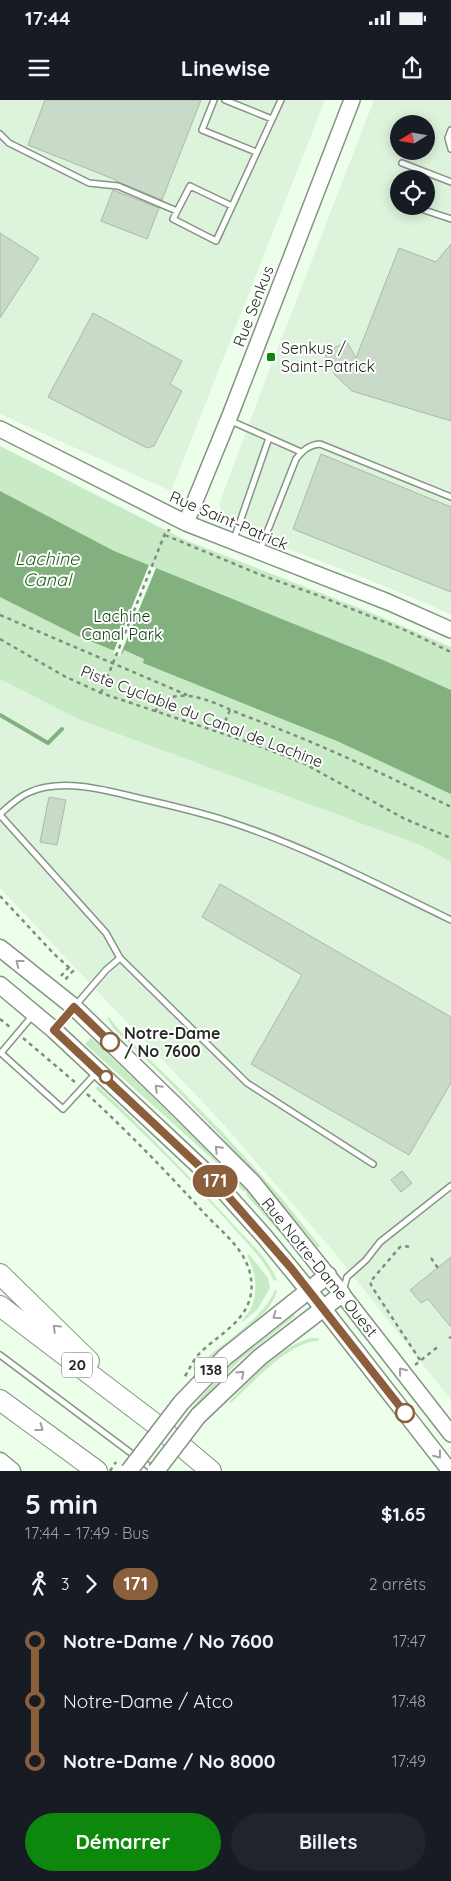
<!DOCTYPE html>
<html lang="fr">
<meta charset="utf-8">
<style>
:root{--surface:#171b24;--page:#20242c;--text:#f1f3f6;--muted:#9ea1a6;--accent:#0d880c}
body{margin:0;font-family:Quicksand,sans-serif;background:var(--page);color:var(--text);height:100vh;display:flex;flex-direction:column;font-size:19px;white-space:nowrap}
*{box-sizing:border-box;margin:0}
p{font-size:16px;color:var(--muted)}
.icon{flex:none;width:28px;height:28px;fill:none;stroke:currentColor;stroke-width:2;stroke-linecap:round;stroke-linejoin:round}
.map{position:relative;height:1371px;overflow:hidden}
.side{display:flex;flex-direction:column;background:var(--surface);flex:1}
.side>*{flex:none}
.badge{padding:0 10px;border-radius:16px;font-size:18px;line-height:32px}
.needle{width:32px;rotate:259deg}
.fabs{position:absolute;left:390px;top:15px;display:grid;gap:10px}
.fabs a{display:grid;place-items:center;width:45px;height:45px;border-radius:50%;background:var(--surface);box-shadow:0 2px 12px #0003;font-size:25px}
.map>.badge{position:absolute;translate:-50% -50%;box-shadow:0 0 0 2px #fff}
.legs{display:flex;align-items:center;gap:8px;height:55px;padding:0 25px;font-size:16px}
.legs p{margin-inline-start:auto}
.overview{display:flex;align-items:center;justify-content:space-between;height:85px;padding:0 25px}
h1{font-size:28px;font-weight:700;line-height:38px}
.button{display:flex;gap:10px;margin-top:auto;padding:10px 25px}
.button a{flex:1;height:58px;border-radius:30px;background:var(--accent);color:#fff;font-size:20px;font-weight:700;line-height:58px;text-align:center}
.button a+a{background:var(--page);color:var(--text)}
ul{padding:0 25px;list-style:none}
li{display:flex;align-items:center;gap:18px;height:60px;font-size:19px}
li i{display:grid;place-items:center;width:8px;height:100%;margin:0 6px;background:currentColor}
li i::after{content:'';width:12px;height:12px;margin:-6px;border:4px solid;border-radius:50%;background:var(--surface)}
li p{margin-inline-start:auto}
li:first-child i{background:linear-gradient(#0000 50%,currentColor 0)}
li:last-child i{background:linear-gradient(currentColor 50%,#0000 0)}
.status{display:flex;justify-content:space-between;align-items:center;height:35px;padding:0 25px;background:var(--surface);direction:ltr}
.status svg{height:14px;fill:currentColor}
header{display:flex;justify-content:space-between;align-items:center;height:65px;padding:0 25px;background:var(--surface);font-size:22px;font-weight:700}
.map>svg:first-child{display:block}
.built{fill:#ddf3db;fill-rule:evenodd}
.green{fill:#c8ebc5}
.water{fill:#83b07f}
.pier{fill:#edfeeb}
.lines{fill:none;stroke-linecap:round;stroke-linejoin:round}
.stream{stroke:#83b07f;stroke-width:4}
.building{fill:#c9dac8;stroke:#aabaa9}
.lane-casing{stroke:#859584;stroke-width:8}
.secondary-casing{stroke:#859584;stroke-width:18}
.primary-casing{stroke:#859584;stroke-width:19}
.highway-casing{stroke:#859584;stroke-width:22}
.path{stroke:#818c80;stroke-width:2.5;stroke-dasharray:4 4;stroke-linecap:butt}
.lane{stroke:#fff;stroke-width:5}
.secondary{stroke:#fff;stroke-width:15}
.primary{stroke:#fff;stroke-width:16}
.highway{stroke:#fff;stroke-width:20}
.primary-bridge-casing{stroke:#859584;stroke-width:19;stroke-linecap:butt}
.path-bridge{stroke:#818c80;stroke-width:2.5;stroke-dasharray:4 4;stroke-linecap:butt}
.primary-bridge{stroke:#fff;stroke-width:16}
.oneway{stroke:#9da09c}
.line-1-casing{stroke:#fff;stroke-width:11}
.line-1{stroke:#8b5e3c;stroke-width:8}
.poi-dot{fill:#0d880c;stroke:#fff;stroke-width:2}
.stop-1-dot{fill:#fff;stroke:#8b5e3c;stroke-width:2.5}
.labels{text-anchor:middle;stroke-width:4;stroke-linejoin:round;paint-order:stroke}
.shield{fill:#fff;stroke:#666b66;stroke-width:1}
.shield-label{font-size:15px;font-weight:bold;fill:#252b24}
.street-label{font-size:16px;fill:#252b24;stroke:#fff}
.poi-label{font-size:16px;fill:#252b24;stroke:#fff;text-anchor:start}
.park-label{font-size:16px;fill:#103f0e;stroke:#fff}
.stop-label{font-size:16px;font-weight:bold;fill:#252b24;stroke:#fff;text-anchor:start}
.water-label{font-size:18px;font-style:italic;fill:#256222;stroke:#fff}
</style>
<div class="status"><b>17:44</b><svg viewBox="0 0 49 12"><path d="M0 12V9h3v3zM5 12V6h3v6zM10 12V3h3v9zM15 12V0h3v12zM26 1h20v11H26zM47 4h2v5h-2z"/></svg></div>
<header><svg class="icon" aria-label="menu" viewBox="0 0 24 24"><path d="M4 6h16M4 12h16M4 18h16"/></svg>Linewise<svg class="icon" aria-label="share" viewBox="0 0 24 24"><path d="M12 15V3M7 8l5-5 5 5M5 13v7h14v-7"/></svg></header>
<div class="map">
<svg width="451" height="1371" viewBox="0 0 451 1371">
<rect width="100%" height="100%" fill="#edfeeb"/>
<!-- built -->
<path class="built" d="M0 0H325L171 391 0 314Z
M374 0H451V514L367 479 229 426 219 405 257 302ZM399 24H426V51H399ZM399 79H426V106H399Z
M0 579 80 620 420 745 451 762V1300L335 1153 225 1026 0 788Z"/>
<!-- green -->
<path class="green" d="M0 346 185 440 372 513 451 547V762L420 745 80 620 0 579Z
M109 917 119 930 174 983 222 1032 279 1095 320 1146 318 1148C254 1070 187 997 114 929L107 918Z
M91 938 234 1075 283 1131 280 1133 247 1096 246 1091H243L220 1066 85 944Z
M98 986C145 1030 189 1076 232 1123 247 1140 268 1158 277 1180L274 1181C264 1159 245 1141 229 1123 187 1076 143 1032 96 989Z
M249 1154 268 1178 270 1188 257 1210 241 1223C243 1219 247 1214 250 1210 259 1192 256 1172 247 1156Z
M275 1190H277C272 1212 249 1225 232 1239 220 1249 208 1260 197 1271L193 1268 199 1260 202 1262C224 1242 264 1218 275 1190Z
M293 1214 295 1216 239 1261 193 1310 191 1309 206 1291 245 1250Z
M311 1238H319L318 1241C290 1241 251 1284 231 1303L229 1302C252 1278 279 1247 311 1238Z"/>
<!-- water -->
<path class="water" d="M0 391 114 451 383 560 451 590V694L337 641 143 563 144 559 124 550 122 554 78 536 0 497Z"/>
<!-- pier -->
<path class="pier" d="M149 465 156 468 120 556 113 553Z"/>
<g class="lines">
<!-- stream -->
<path class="stream" d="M0 615 48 643 62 629"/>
</g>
<!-- building -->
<path class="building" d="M45 0H201L162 100 116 81V80L28 45Z
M113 90 159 108 147 139 101 121Z
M0 133 39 158 0 218Z
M451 144V321L352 291 335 275 324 252 347 242 356 258 399 148 436 162Z
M93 213 182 261 170 284 182 291 154 346 147 348 48 297Z
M321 354 451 407V492L293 429Z
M49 697 66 700 57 745 40 742Z
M220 784 451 917V983L409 1055 251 964 302 875 202 817Z
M402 1071 412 1083 401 1092 391 1080Z
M451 1157V1227L428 1199 421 1203 410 1190Z"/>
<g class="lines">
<defs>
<path id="lane" d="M214 0 202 30 256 52
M225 0 272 19
M451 30 448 38 451 49
M0 34 9 43 89 83 118 86 177 111
M402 63 451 82
M232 106 190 86 173 119 216 141 281 0
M422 106 424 110 451 119
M231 321 301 352
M234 439 269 338
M260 450 296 359C303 350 309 345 320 344L451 397
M0 714C9 706 19 696 30 692 62 678 106 690 138 698 169 705 200 712 230 722 306 747 379 785 451 820
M0 715 106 833 120 858
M33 915 1 953 63 1009 97 972
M56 928 106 870 120 858 247 983 373 1064
M343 1191 347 1177 366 1160 380 1142 451 1086
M0 1255 155 1371"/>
<path id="secondary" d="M0 329 186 423 388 502 451 530
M186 423 231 313 352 0
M342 1194 451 1334
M323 1208 450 1371"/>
<path id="primary" d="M0 848 74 907 180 1010 253 1083 342 1194 260 1257 198 1316
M0 885 54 930 213 1079 264 1136 323 1208
M181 1303 225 1257 328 1175
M0 1361 12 1371"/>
<path id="highway" d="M0 1174 89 1261
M0 1206 154 1323 211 1371
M0 1300 97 1371"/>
</defs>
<!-- lane casing -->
<use href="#lane" class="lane-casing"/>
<!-- secondary casing -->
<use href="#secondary" class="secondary-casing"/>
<!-- primary casing -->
<use href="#primary" class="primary-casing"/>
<!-- highway casing -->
<use href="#highway" class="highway-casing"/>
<!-- path -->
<path class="path" d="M165 435 261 475 317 495 407 531 451 552
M0 515 187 595
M0 539 64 576 101 593 251 643 303 663 405 719 451 738
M101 593 166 431 170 430
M155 612C161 599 173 595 187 596 207 597 229 610 248 617 318 643 384 674 451 707
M213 631 224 624 230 610
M0 796 54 854 73 871 63 882
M61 876 69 867
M0 919 11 928
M23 938 76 983
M87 994C128 1032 167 1072 205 1114 218 1128 236 1142 245 1160 252 1173 254 1190 248 1204 239 1226 214 1238 198 1255 192 1262 189 1270 184 1278
M409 1147 405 1146 400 1147 370 1182 372 1187 420 1260
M431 1158 438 1168
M449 1238 451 1237
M415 1265 440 1245"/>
<!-- lane -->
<use href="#lane" class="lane"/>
<!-- secondary -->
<use href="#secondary" class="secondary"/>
<!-- primary -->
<use href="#primary" class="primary"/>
<!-- highway -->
<use href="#highway" class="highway"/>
<defs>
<path id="primary-bridge" d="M129 1371 181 1303
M156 1371 198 1316"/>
</defs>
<!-- primary-bridge casing -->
<use href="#primary-bridge" class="primary-bridge-casing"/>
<!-- path-bridge -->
<path class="path-bridge" d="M110 1371 116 1362"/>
<!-- primary-bridge -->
<use href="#primary-bridge" class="primary-bridge"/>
</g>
<!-- one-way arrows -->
<defs><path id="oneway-chevron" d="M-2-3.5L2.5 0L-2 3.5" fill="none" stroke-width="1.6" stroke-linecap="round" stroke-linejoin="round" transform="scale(1.25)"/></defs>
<g class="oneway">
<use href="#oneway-chevron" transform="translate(19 863) rotate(-142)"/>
<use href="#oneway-chevron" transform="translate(158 988) rotate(-135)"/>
<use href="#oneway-chevron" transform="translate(218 1049) rotate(-135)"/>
<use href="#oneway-chevron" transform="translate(276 1216) rotate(144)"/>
<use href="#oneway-chevron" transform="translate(56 1228) rotate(-136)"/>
<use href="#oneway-chevron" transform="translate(402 1271) rotate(-128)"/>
<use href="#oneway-chevron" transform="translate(241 1274) rotate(-43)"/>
<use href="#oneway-chevron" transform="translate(40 1328) rotate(36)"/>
<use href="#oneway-chevron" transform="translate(438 1355) rotate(52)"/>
</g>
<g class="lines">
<defs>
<path id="line-1" d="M110 942 74 907 54 930 213 1079 291 1168 405 1313"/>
</defs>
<!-- line-1 casing -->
<use href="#line-1" class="line-1-casing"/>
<!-- line-1 -->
<use href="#line-1" class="line-1"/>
</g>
<!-- markers -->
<rect class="poi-dot" x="266" y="252" width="10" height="10" rx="2.5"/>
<g class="stop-1-dot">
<circle cx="110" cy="942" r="9"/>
<circle cx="106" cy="977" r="6"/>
<circle cx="405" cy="1313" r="9"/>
</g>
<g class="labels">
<!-- shield labels -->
<g class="shield">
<rect x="62" y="1252.5" width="30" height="25" rx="4"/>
<rect x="195" y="1257.5" width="32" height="25" rx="4"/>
</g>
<g class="shield-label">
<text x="77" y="1270">20</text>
<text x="211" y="1275">138</text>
</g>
<!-- street labels -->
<g class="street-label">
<text transform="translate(253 206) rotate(-69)" y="6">Rue Senkus</text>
<text transform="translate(229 420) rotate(23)" y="6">Rue Saint-Patrick</text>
<text transform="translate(202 616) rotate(21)" y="6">Piste Cyclable du Canal de Lachine</text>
<text transform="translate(320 1167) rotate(51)" y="6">Rue Notre-Dame Ouest</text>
</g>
<!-- poi labels -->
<g class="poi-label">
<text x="281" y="254">Senkus /<tspan x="281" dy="18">Saint-Patrick</tspan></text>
</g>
<!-- park labels -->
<g class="park-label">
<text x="122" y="522">Lachine<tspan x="122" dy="18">Canal Park</tspan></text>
</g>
<!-- stop labels -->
<g class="stop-label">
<text x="124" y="939">Notre-Dame<tspan x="124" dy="18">/ No 7600</tspan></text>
</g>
<!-- water labels -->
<g class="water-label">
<text x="47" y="465">Lachine<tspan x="47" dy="21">Canal</tspan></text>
</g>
</g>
</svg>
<div class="fabs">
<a><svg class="needle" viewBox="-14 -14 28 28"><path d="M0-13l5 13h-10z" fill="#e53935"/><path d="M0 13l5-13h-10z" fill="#9ea1a6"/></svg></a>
<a><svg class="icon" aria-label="locate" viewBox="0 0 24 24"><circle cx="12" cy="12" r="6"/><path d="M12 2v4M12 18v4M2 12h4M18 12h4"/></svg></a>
</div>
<b class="badge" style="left:215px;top:1081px;background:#8b5e3c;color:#fff">171</b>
</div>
<section class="side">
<div class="overview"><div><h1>5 min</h1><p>17:44 – 17:49 · Bus</p></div><b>$1.65</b></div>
<div class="legs"><svg class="icon" aria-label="walk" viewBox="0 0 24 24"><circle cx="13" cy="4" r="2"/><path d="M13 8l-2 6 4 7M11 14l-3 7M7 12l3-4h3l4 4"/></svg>3<svg class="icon" aria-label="forward" viewBox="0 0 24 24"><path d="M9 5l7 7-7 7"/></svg><b class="badge" style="background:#8b5e3c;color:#fff">171</b><p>2 arrêts</p></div>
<ul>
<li><i style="color:#8b5e3c"></i><b>Notre-Dame / No 7600</b><p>17:47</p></li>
<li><i style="color:#8b5e3c"></i><span>Notre-Dame / Atco</span><p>17:48</p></li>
<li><i style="color:#8b5e3c"></i><b>Notre-Dame / No 8000</b><p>17:49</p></li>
</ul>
<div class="button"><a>Démarrer</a><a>Billets</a></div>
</section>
